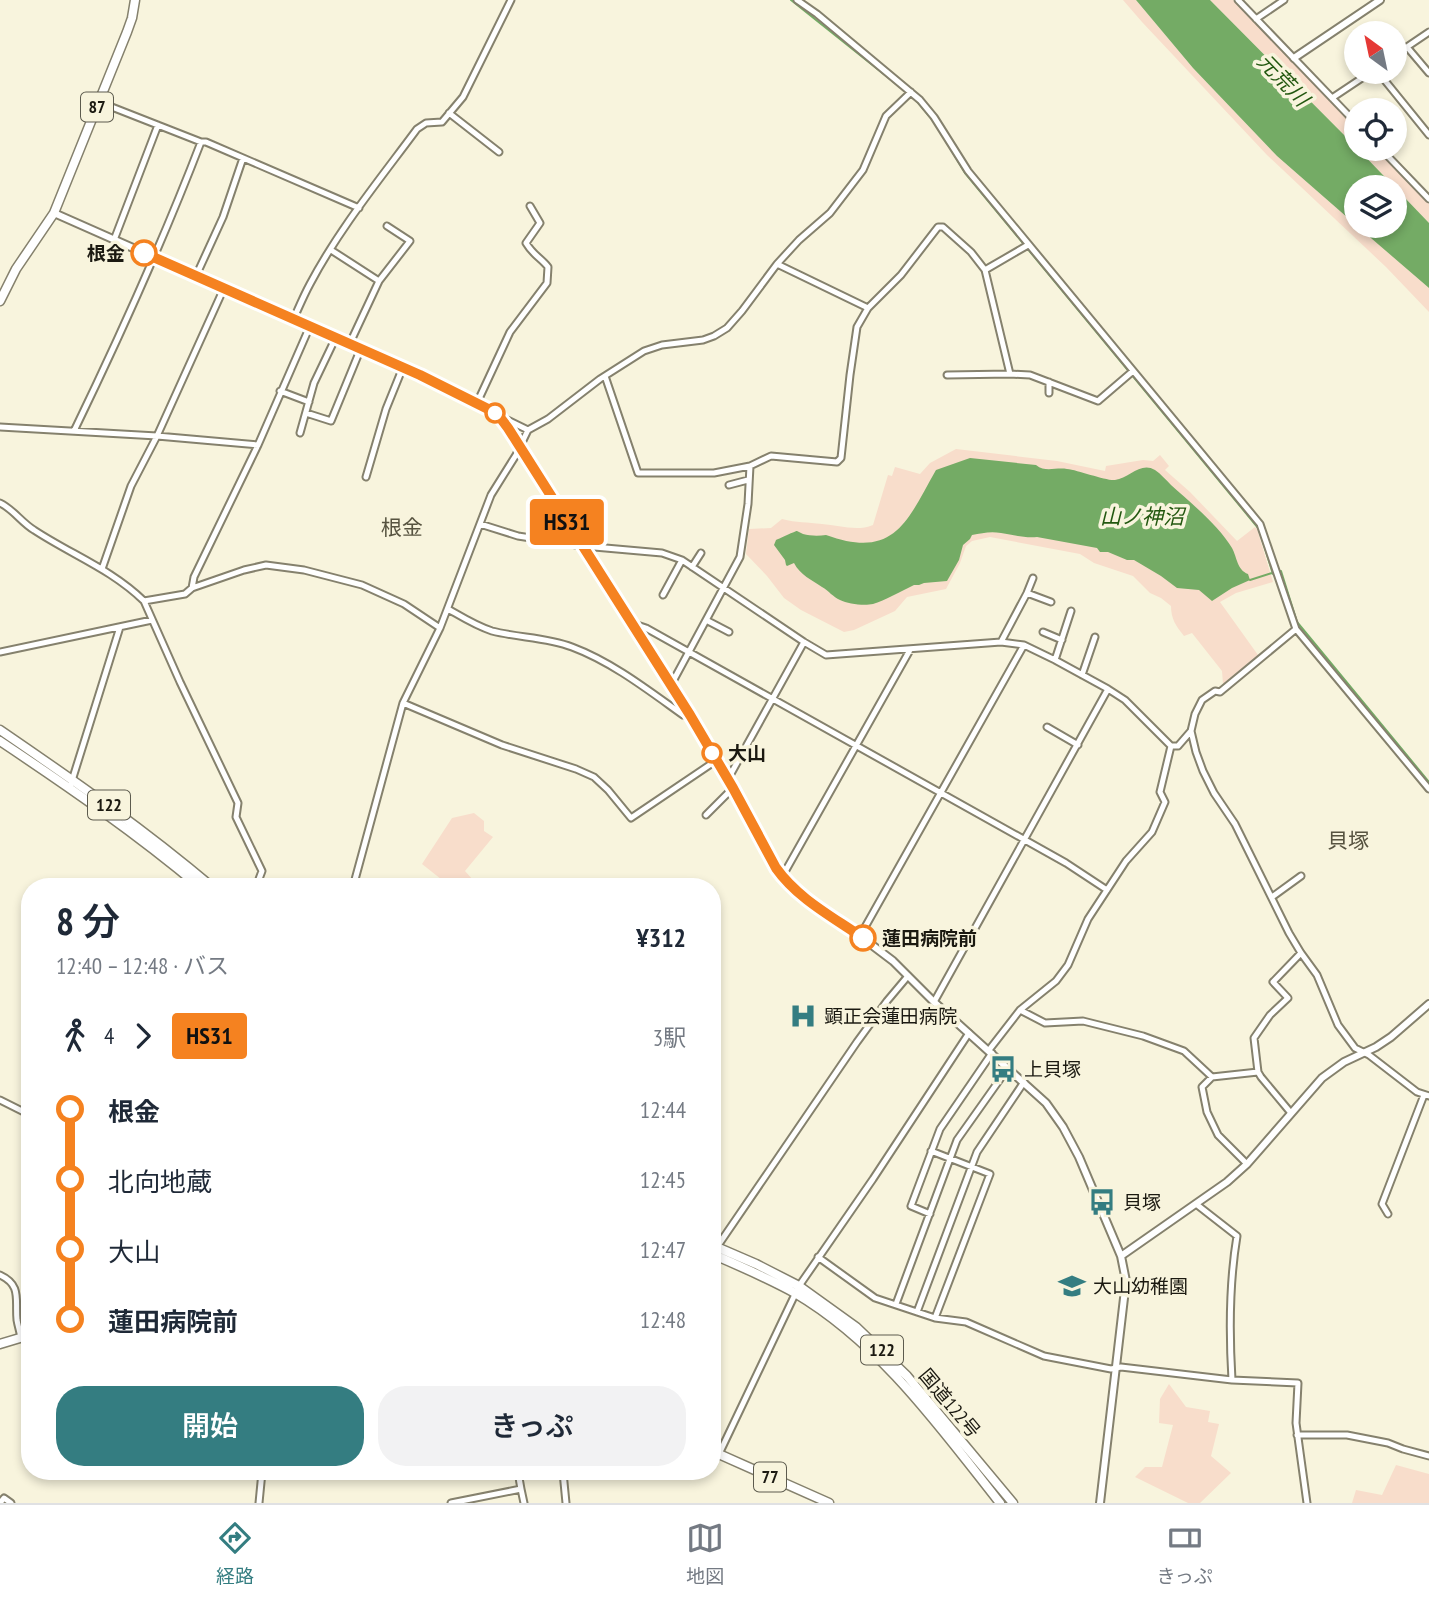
<!DOCTYPE html>
<html lang="ja">
<meta charset="utf-8">
<style>
:root{--surface:#fff;--page:#f2f2f3;--text:#1f2937;--muted:#747a83;--line:#e0e1e3;--accent:#347d81}
body{margin:0;font-family:"PT Sans Narrow","Noto Sans JP",sans-serif;background:var(--page);color:var(--text);height:100vh;display:flex;flex-direction:column;font-size:26px;white-space:nowrap}
*{box-sizing:border-box;margin:0}
p{font-size:23px;color:var(--muted)}
.icon{flex:none;width:38px;height:38px;fill:none;stroke:currentColor;stroke-width:2;stroke-linecap:round;stroke-linejoin:round}
.map{position:relative;flex:1;overflow:hidden}
.side{position:absolute;left:21px;top:878px;width:700px;height:602px;display:flex;flex-direction:column;background:var(--surface);border-radius:28px;box-shadow:0 4px 10px #0003}
.side>*{flex:none}
.badge{padding:0 14px;border-radius:5px;font-size:24px;line-height:46px}
.needle{width:46px;rotate:327deg}
.fabs{position:absolute;left:1344px;top:21px;display:grid;gap:14px}
.fabs a{display:grid;place-items:center;width:63px;height:63px;border-radius:50%;background:var(--surface);box-shadow:0 4px 10px #0003;font-size:35px}
.map>.badge{position:absolute;translate:-50% -50%;box-shadow:0 0 0 4px #fff}
.legs{display:flex;align-items:center;gap:10px;height:77px;padding:0 35px;font-size:23px}
.legs p{margin-inline-start:auto}
.overview{display:flex;align-items:center;justify-content:space-between;height:119px;padding:0 35px}
h1{font-size:38px;font-weight:600;line-height:52px}
.primary-button{display:flex;gap:14px;margin-top:auto;padding:14px 35px}
.primary-button a{flex:1;height:80px;border-radius:28px;background:var(--accent);color:#fff;font-size:28px;font-weight:600;line-height:80px;text-align:center}
.primary-button a+a{background:var(--page);color:var(--text)}
ul{padding:0 35px;list-style:none}
li{display:flex;align-items:center;gap:24px;height:70px;font-size:26px}
li i{display:grid;place-items:center;width:10px;height:100%;margin:0 9px;background:currentColor}
li i::after{content:'';width:18px;height:18px;margin:-9px;border:5px solid;border-radius:50%;background:var(--surface)}
li p{margin-inline-start:auto}
li:first-child i{background:linear-gradient(#0000 50%,currentColor 0)}
li:last-child i{background:linear-gradient(currentColor 50%,#0000 0)}
.tab-bar{display:flex;justify-content:space-around;align-items:center;height:98px;border-top:2px solid var(--line);background:var(--surface);font-size:19px;color:var(--muted)}
.tab-bar a{display:grid;justify-items:center;gap:4px}
.tab-bar .on{color:var(--accent)}
.map>svg:first-child{display:block}
.green{fill:#f8ddcb}
.water{fill:#74ab65}
.lines{fill:none;stroke-linecap:round;stroke-linejoin:round}
.stream{stroke:#74ab65;stroke-width:2}
.minor-casing{stroke:#85816d;stroke-width:9}
.tertiary-casing{stroke:#85816d;stroke-width:10}
.primary-casing{stroke:#85816d;stroke-width:11}
.trunk-casing{stroke:#85816d;stroke-width:11}
.minor{stroke:#fff;stroke-width:5}
.tertiary{stroke:#fff;stroke-width:6}
.primary{stroke:#fff;stroke-width:8}
.trunk{stroke:#fff;stroke-width:8}
.line-1-casing{stroke:#fff;stroke-width:16}
.line-1{stroke:#f58220;stroke-width:10}
.stop-1-dot{fill:#fff;stroke:#f58220;stroke-width:3.5}
.labels{text-anchor:middle;stroke-width:7;stroke-linejoin:round;paint-order:stroke}
.shield{fill:#f8f4dd;stroke:#5d5b4e;stroke-width:2}
.shield-label{font-size:18px;font-weight:bold;fill:#1b1911}
.stop-label{font-size:19px;font-weight:bold;fill:#1b1911;stroke:#f8f4dd;text-anchor:start}
.poi-label{font-size:19px;fill:#1b1911;stroke:#f8f4dd;text-anchor:start}
.street-label{font-size:19px;fill:#1b1911;stroke:#f8f4dd}
.water-label{font-size:21px;font-style:italic;fill:#235810;stroke:#f8f4dd}
.neighbourhood-label{font-size:21px;fill:#575340;stroke:#f8f4dd}
</style>
<div class="map">
<svg width="1429" height="1503" viewBox="0 0 1429 1503">
<rect width="100%" height="100%" fill="#f8f4dd"/>
<!-- green -->
<path class="green" d="M1123 0H1136L1193 68 1277 156 1429 288V312L1386 267 1267 155 1142 22Z
M1210 0H1233L1356 128V147Z
M1358 149H1376L1429 204V223Z
M956 449 1057 461 1105 471 1106 466 1143 460 1153 461 1160 455 1169 466 1165 470 1190 492 1237 541 1255 527 1257 529 1273 582 1236 593 1220 602 1258 655 1223 684 1222 671 1192 633 1184 636C1176 626 1171 619 1171 606L1161 598 1150 593 1133 576 1094 563 1080 554 990 537 972 541 966 546 960 563 946 589 907 597 895 611 854 630 844 632 801 610 784 598 767 576 746 554 749 529 771 528 782 519C797 523 807 522 822 524 839 525 856 532 873 525L888 475 892 476 895 467 920 474 930 463Z
M474 813 484 821V831L493 837 465 871 473 880 466 887H451L422 864 452 818Z
M1169 1384 1186 1407 1210 1411 1208 1422 1219 1424 1211 1456 1231 1473 1200 1503H1188L1135 1477 1145 1467H1162L1173 1425 1159 1423 1160 1399Z
M1396 1465 1429 1474V1503H1352L1356 1490 1382 1495Z"/>
<!-- water -->
<path class="water" d="M1136 0H1210L1356 147V149H1358L1429 223V288L1357 226H1395V187H1356V225L1277 156 1193 68Z
M970 458 1036 465C1046 473 1055 467 1067 469 1078 470 1106 481 1115 480 1129 478 1141 461 1155 470 1161 474 1166 480 1171 485 1190 502 1219 526 1232 548 1237 557 1237 570 1248 574L1250 580 1232 588 1212 601 1199 590 1177 588 1161 576 1134 560H1127L1108 552H1100L1097 548 1037 537C1024 538 1014 535 1001 533 991 531 982 533 972 535L970 539 963 545 959 560 947 581 924 583 919 585H914C903 590 884 601 873 604 864 606 848 604 840 600 833 597 829 591 822 587 812 580 800 575 794 563L787 566 786 565 785 560 774 545 776 540C781 538 795 531 797 531 799 532 801 533 803 534 810 536 819 536 826 535 895 560 907 521 936 470Z"/>
<g class="lines">
<!-- stream -->
<path class="stream" d="M791 0 915 99 935 123 965 173 1259 529 1273 574H1274
M1279 572 1281 571 1297 622 1429 782
M1250 580 1272 573"/>
<defs>
<path id="minor" d="M797 0 817 14 920 100 934 117 968 171 1260 524 1296 629 1429 789
M1238 0 1356 123
M1256 19 1284 0
M1407 47 1429 73
M1395 55 1429 32
M1378 72 1429 135
M1332 98 1371 72
M99 102 201 142H206L359 208
M449 113 499 152
M1381 149 1429 199
M114 240 158 125
M331 250 379 281 410 241 387 226
M777 264 868 308
M985 270 1010 374
M196 276 223 217 243 158
M294 318C299 307 304 295 310 284 339 229 380 179 417 129L426 123 442 122 463 97 511 0
M350 343 379 281
M947 375 1010 374 1030 375 1098 401 1133 371
M605 376 638 473H714L750 466 771 456 837 462 841 458 850 375 857 327 868 308 901 275 938 227H943L971 252 985 270 1028 245
M280 391 309 402
M1049 393V382
M477 403 510 332 547 283 548 267C541 258 533 255 526 243L540 223 530 206
M306 413 331 421 361 348
M499 416 528 430
M0 427 157 436 258 445
M74 431C120 336 163 241 201 142
M300 433 314 383 336 337
M366 477 386 409 403 367
M729 485 748 480
M0 503C13 509 21 522 34 530 72 555 111 569 144 601L185 594 192 588 244 570 266 565 304 570 362 585 404 604 440 628
M480 524 518 536 583 546 662 553 682 560 804 642 826 655 1001 642 1024 645 1055 660 1108 689 1125 700 1171 746
M692 567 701 553
M102 569 131 486 157 436 224 288
M192 588 194 577 258 445 310 326
M1027 593 1051 602
M663 595 682 560
M144 601 180 682 238 803 236 817 262 871 256 887
M448 609C462 617 476 626 492 631 519 638 546 637 572 647 612 662 648 690 683 715H690
M706 620 729 632
M631 623 646 628 1025 840 1066 863 1107 890
M1296 629 1220 692 1215 691 1202 700 1195 714 1191 731 1196 752 1203 771 1214 793 1235 824 1289 933 1301 953 1317 975 1338 1025 1355 1048 1369 1055 1417 1092 1429 1096
M1043 632 1062 640
M1001 642 1027 593 1033 578
M0 652 152 620
M1055 660 1071 611
M1082 675 1095 637
M671 685 740 557 748 504 750 466
M403 703 502 745 576 769 594 777 608 790 631 818 717 760
M1047 727 1078 745
M1171 746H1178L1191 731
M728 779 804 642
M70 787 120 627
M706 815 733 788
M782 877 910 650
M353 887 403 703 440 628 491 495 516 455 528 430 548 419 600 379 644 351 662 345 703 340 714 336 727 328 742 311 777 264 799 240 830 213 863 170 886 116 911 92
M1272 897 1301 876
M860 936 1024 645
M934 1002 1108 689
M1020 1010 1045 1023 1083 1021 1143 1036 1184 1051 1212 1077 1258 1072 1261 1077 1291 1113
M989 1050 1020 1010 1056 981 1068 965 1088 919 1126 861 1152 832 1165 802 1160 792 1171 746
M1258 1072 1254 1038 1270 1015 1288 998 1273 982 1301 953
M1212 1077 1202 1087 1207 1112 1218 1135 1247 1164
M0 1100 26 1113 30 1116
M931 1151 990 1174 935 1318
M1196 1204 1237 1236C1229 1284 1229 1331 1232 1380
M930 1214 911 1206 940 1129 992 1053
M1388 1214 1382 1204 1424 1095
M717 1247 857 1042 887 1001 908 976
M818 1257 875 1298 935 1318 966 1322 1044 1356 1111 1369 1121 1367 1232 1380 1298 1383 1296 1423 1307 1503
M0 1275C22 1285 15 1300 17 1320 18 1326 20 1332 21 1338
M896 1304 957 1140 1008 1068
M917 1312 977 1152 1024 1082
M1297 1435H1347L1388 1443 1403 1449 1429 1456
M719 1454 799 1286 873 1179 969 1033
M563 1472 566 1503
M521 1489 524 1503
M0 1503 4 1498 11 1503
M259 1503 262 1472
M451 1503 521 1489 518 1472"/>
<path id="tertiary" d="M1294 58 1380 0
M54 213 420 375 484 406 499 416 504 422 690 715 728 779 769 857 782 877 802 895 860 936 893 961 934 1002 1046 1103 1063 1127 1079 1157 1121 1256 1126 1281 1100 1503
M1121 1256 1227 1182 1247 1164 1322 1078 1344 1062 1376 1047 1391 1037 1429 1004"/>
<path id="primary" d="M0 301 16 269 54 213 127 32 132 18 135 0
M0 1344 30 1335
M712 1451 829 1503"/>
<path id="trunk" d="M0 730C73 780 145 830 212 887
M0 741C69 787 137 834 200 887
M712 1245 756 1264 799 1286 856 1327 907 1376 1013 1503
M712 1254C740 1266 768 1278 795 1293 880 1343 940 1427 1000 1503"/>
</defs>
<!-- minor casing -->
<use href="#minor" class="minor-casing"/>
<!-- tertiary casing -->
<use href="#tertiary" class="tertiary-casing"/>
<!-- primary casing -->
<use href="#primary" class="primary-casing"/>
<!-- trunk casing -->
<use href="#trunk" class="trunk-casing"/>
<!-- minor -->
<use href="#minor" class="minor"/>
<!-- tertiary -->
<use href="#tertiary" class="tertiary"/>
<!-- primary -->
<use href="#primary" class="primary"/>
<!-- trunk -->
<use href="#trunk" class="trunk"/>
</g>
<g class="lines">
<defs>
<path id="line-1" d="M144 253 420 375 492 411 499 416 508 428 690 715 733 788 776 868C798 899 833 917 863 938"/>
</defs>
<!-- line-1 casing -->
<use href="#line-1" class="line-1-casing"/>
<!-- line-1 -->
<use href="#line-1" class="line-1"/>
</g>
<!-- icons -->
<defs>
<symbol id="hospital-bare" viewBox="-9 -9 18 18"><path d="M-5-5h3v3.5h4V-5h3V5h-3V1.5h-4V5h-3Z" fill="#347d81" stroke="#f8f4dd" stroke-width="2.5" paint-order="stroke"/></symbol>
<symbol id="bus-bare" viewBox="-9 -9 18 18"><path d="M-5-6H5V4H4V6H2V4H-2V6H-4V4H-5ZM-3.5-4V0h7V-4ZM-3.5 1.2v1.5H-2V1.2ZM2 1.2v1.5H3.5V1.2Z" fill="#347d81" stroke="#f8f4dd" stroke-width="2.5" paint-order="stroke"/></symbol>
<symbol id="school-bare" viewBox="-9 -9 18 18"><path d="M0-5L7-2L0 1L-7-2ZM-4 1L0 2.5L4 1V4Q0 6-4 4Z" fill="#347d81" stroke="#f8f4dd" stroke-width="2.5" paint-order="stroke"/></symbol>
</defs>
<g fill-rule="evenodd">
<use href="#hospital-bare" x="784" y="997" width="38" height="38"/>
<use href="#bus-bare" x="984" y="1050" width="38" height="38"/>
<use href="#bus-bare" x="1083" y="1183" width="38" height="38"/>
<use href="#school-bare" x="1053" y="1267" width="38" height="38"/>
</g>
<!-- markers -->
<g class="stop-1-dot">
<circle cx="144" cy="253" r="12"/>
<circle cx="495" cy="413" r="9"/>
<circle cx="712" cy="753" r="9"/>
<circle cx="863" cy="938" r="12"/>
</g>
<g class="labels">
<!-- shield labels -->
<g class="shield">
<rect x="81" y="92.5" width="32" height="29" rx="5"/>
<rect x="88" y="790.5" width="42" height="29" rx="5"/>
<rect x="861" y="1335.5" width="42" height="29" rx="5"/>
<rect x="754" y="1462.5" width="32" height="29" rx="5"/>
</g>
<g class="shield-label">
<text x="97" y="113">87</text>
<text x="109" y="811">122</text>
<text x="882" y="1356">122</text>
<text x="770" y="1483">77</text>
</g>
<!-- stop labels -->
<g class="stop-label">
<text x="125" y="260" text-anchor="end">根金</text>
<text x="728" y="760">大山</text>
<text x="882" y="945">蓮田病院前</text>
</g>
<!-- poi labels -->
<g class="poi-label">
<text x="824" y="1023">顕正会蓮田病院</text>
<text x="1024" y="1076">上貝塚</text>
<text x="1123" y="1209">貝塚</text>
<text x="1093" y="1293">大山幼稚園</text>
</g>
<!-- street labels -->
<g class="street-label">
<text transform="translate(950 1403) rotate(50)" y="7">国道122号</text>
</g>
<!-- water labels -->
<g class="water-label">
<text transform="translate(1283 80) rotate(46)" y="7">元荒川</text>
<text x="1142" y="524">山ノ神沼</text>
</g>
<!-- neighbourhood labels -->
<g class="neighbourhood-label">
<text x="402" y="535">根金</text>
<text x="1348" y="848">貝塚</text>
</g>
</g>
</svg>
<div class="fabs">
<a><svg class="needle" viewBox="-14 -14 28 28"><path d="M0-13l5 13h-10z" fill="#e53935"/><path d="M0 13l5-13h-10z" fill="#747a83"/></svg></a>
<a><svg class="icon" aria-label="locate" viewBox="0 0 24 24"><circle cx="12" cy="12" r="6"/><path d="M12 2v4M12 18v4M2 12h4M18 12h4"/></svg></a>
<a><svg class="icon" aria-label="layers" viewBox="0 0 24 24"><path d="M12 4l9 5-9 5-9-5zM3 14l9 5 9-5"/></svg></a>
</div>
<b class="badge" style="left:567px;top:522px;background:#f58220;color:#111">HS31</b>
<section class="side">
<div class="overview"><div><h1>8 分</h1><p>12:40 – 12:48 · バス</p></div><b>¥312</b></div>
<div class="legs"><svg class="icon" aria-label="walk" viewBox="0 0 24 24"><circle cx="13" cy="4" r="2"/><path d="M13 8l-2 6 4 7M11 14l-3 7M7 12l3-4h3l4 4"/></svg>4<svg class="icon" aria-label="forward" viewBox="0 0 24 24"><path d="M9 5l7 7-7 7"/></svg><b class="badge" style="background:#f58220;color:#111">HS31</b><p>3駅</p></div>
<ul>
<li><i style="color:#f58220"></i><b>根金</b><p>12:44</p></li>
<li><i style="color:#f58220"></i><span>北向地蔵</span><p>12:45</p></li>
<li><i style="color:#f58220"></i><span>大山</span><p>12:47</p></li>
<li><i style="color:#f58220"></i><b>蓮田病院前</b><p>12:48</p></li>
</ul>
<div class="primary-button"><a>開始</a><a>きっぷ</a></div>
</section>
</div>
<nav class="tab-bar">
<a class="on"><svg class="icon" aria-label="directions" viewBox="0 0 24 24"><path d="M12 3l9 9-9 9-9-9zM9 14v-3h6M13 9l2 2-2 2"/></svg>経路</a>
<a><svg class="icon" aria-label="map" viewBox="0 0 24 24"><path d="M3 6l6-2 6 2 6-2v14l-6 2-6-2-6 2zM9 4v14M15 6v14"/></svg>地図</a>
<a><svg class="icon" aria-label="tickets" viewBox="0 0 24 24"><path d="M3 7h18v10H3zM15 7v10"/></svg>きっぷ</a>
</nav>
